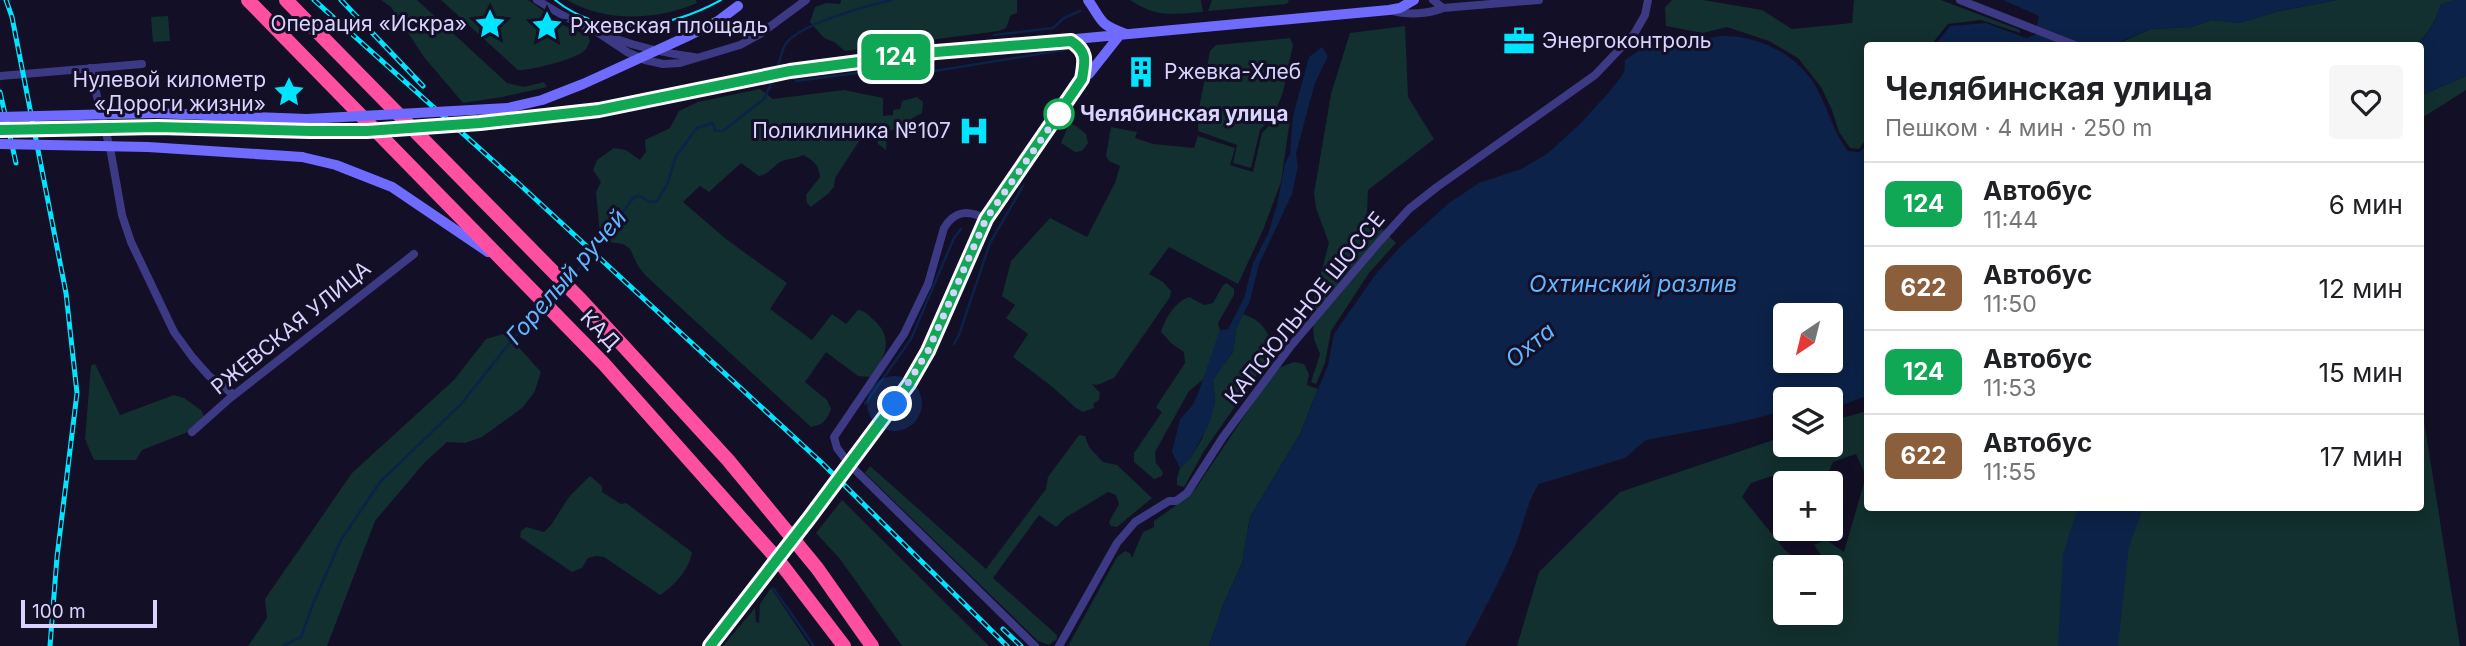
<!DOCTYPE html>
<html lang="ru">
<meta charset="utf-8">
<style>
:root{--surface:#fff;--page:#f6f6f6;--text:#202124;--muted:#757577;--line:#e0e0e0}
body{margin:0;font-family:Inter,sans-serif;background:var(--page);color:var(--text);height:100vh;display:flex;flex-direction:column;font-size:26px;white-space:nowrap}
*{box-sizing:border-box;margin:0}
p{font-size:23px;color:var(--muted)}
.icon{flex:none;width:38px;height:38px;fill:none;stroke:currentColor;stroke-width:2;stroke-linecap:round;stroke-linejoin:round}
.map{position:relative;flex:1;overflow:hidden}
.drawer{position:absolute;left:1864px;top:42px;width:560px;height:469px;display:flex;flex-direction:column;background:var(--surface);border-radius:7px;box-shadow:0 4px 18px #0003}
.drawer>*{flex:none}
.badge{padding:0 14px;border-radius:10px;font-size:24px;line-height:46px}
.needle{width:46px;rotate:215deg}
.buttons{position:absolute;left:1773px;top:303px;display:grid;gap:14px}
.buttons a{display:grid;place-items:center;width:70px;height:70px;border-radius:7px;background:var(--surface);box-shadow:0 4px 18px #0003;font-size:35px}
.scale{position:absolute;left:21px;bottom:18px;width:136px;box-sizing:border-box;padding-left:7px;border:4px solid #d9d4ff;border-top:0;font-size:19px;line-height:24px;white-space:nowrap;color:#d9d4ff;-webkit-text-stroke:5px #130f26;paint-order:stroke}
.you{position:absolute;width:35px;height:35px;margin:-18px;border:5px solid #fff;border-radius:50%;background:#1a73e8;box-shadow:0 0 0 10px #1a73e833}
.map>.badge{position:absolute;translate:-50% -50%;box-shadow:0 0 0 4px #fff}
.round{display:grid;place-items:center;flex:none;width:74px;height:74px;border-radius:7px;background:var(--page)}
.summary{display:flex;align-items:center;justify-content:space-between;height:119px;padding:0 21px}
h1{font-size:33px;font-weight:700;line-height:52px}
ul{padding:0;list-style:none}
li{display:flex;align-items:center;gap:21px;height:84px;padding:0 21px;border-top:2px solid var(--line)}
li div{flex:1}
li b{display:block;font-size:26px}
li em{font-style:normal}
li .badge{min-width:77px;font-weight:700;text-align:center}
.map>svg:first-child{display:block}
.green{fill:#12302f;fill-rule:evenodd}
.water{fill:#0c2248;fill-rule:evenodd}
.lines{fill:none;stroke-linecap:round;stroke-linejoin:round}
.stream{stroke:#0c2248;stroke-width:2.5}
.street{stroke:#3d3a85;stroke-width:8}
.secondary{stroke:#6f6bff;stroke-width:10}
.highway{stroke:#ff4fa3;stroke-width:14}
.tram{stroke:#00e5ff;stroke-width:2}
.rail-casing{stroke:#00e5ff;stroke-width:5}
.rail{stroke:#130f26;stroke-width:2.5;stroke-dasharray:8;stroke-linecap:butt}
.secondary-bridge{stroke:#6f6bff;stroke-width:10}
.line-casing{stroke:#fff;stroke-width:16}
.line{stroke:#10a855;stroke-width:10}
.walk{stroke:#d9d4ff;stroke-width:7;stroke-dasharray:0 12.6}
.stop-dot{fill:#fff;stroke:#10a855;stroke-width:3.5}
.labels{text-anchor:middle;stroke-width:6;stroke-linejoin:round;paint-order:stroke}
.poi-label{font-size:21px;fill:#d9d4ff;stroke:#130f26;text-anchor:end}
.stop-label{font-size:21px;font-weight:bold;fill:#d9d4ff;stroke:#130f26;text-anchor:start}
.street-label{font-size:21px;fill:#d9d4ff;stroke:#130f26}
.water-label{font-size:23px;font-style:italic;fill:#62b6ff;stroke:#130f26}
</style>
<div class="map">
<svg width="2466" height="646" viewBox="0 0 2466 646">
<rect width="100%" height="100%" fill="#130f26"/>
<!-- green -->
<path class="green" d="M381 0H417L507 83 524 87 544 82 547 87 502 97 463 103 424 57 391 7Z
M441 0H528L565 26 588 36 590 41C588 45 587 49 584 51 576 59 529 71 518 70Z
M567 0H696L697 3C657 20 606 23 567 0Z
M841 0H1017V13L1011 15 1006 28 999 31 845 51 834 42 824 38 810 22 815 7 826 3 840 4Z
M1130 0H1201L1203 12C1172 14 1157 18 1130 0Z
M1212 0H1289L1287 4 1208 11Z
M1672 0H1703L1762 10 1792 29 1852 23 1854 0H1941L2020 30V33L1981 20 1948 24 1931 45 1867 46V138L1859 149 1850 148 1839 132 1832 110 1821 87 1798 58 1769 41 1727 27 1703 33 1666 26 1665 7Z
M2337 0H2455L2441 5C2435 20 2428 37 2414 45L2112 46 2151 29 2192 27 2211 20 2239 23 2279 11Z
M168 16 170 41 153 42 151 17Z
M1405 26 1408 97 1434 139 1368 190 1367 213 1396 243 1369 273 1331 331 1325 363 1316 384 1311 382 1320 354 1314 339 1312 307 1329 243 1316 208 1314 194 1331 94 1350 33Z
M1290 38 1293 45 1283 92 1274 115 1260 130 1251 168 1233 163 1237 145 1198 131V114L1210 51 1216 45Z
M2466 76V90L2420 119V96Z
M760 89 773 99 844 90 883 98V116L893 115V110L900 109 902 101 917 97 923 102 922 113C910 118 900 130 887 131L886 150 878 144 877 137 863 135 835 178 834 187 829 193 811 207 807 203 806 195 820 177C819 165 813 160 803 155 795 159 792 158 785 160 774 163 771 174 759 176L741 163 709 192 700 186 683 202 726 239 787 283 770 309 812 340 832 314 846 324 858 310C866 311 870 317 876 322 894 340 884 359 871 377L858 376 826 352 805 382 827 400 831 409C827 420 823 425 811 427L646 276 638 266 630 249 623 244 609 242 600 235 596 192 601 182 593 170 597 160 614 148 626 150 640 160 646 152 645 140 670 128 679 111 698 102Z
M1275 119H1290L1281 182 1263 230 1238 284 1169 247 1149 274 1163 282 1171 291 1170 297 1114 378 1097 385 1092 384 1100 393 1099 400 1093 404 1094 408 1083 412 1076 408 1050 385 1013 357 1028 334 1006 318 1015 305 1002 296 1011 261 1050 218 1087 237 1115 183 1120 166 1109 161 1106 156 1111 127 1137 132 1135 138 1153 144 1194 148 1198 136 1235 148 1230 165 1253 172 1262 133Z
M1069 124 1076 126 1086 134 1088 143 1082 151 1075 152 1061 143Z
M1227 283 1234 289V295L1218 323 1220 330 1205 378 1189 391 1155 452 1156 463 1163 472 1162 476 1154 479 1134 462V453L1162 412 1156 407 1185 363 1184 352 1172 344 1161 332C1166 317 1174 303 1189 297L1204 305 1213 303 1223 285Z
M1243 314C1262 320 1269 332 1274 350L1204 451 1184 487 1177 485V478L1180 468 1191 457 1202 439 1215 402 1213 379 1233 352 1236 329Z
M503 334 512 340 541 372 534 393 522 408 482 437 465 443 447 442 424 463 375 521 327 646H248L267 618 265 599 352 473 454 380 486 339Z
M1294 362 1304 364 1309 374 1307 385 1318 389 1301 432 1250 517 1242 563 1224 603 1209 646H1068L1117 557 1125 551 1130 553 1132 558 1143 532 1154 527V521L1185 499 1196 488 1276 369Z
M95 364 120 415 174 395 184 398 202 411 204 417 188 432 142 450 136 460H94L85 439 91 365Z
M2420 396 2460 646H1517L1539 572 1620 492 1785 436V444H1830L1831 421 1867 411V508H2420ZM1856 454 1866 476 1844 552 1826 540 1814 545 1830 567V612H1785V567H1805L1784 549 1742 497 1751 483 1787 471 1808 483 1824 482 1833 462Z
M1079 435 1085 436 1089 447 1103 462 1117 465 1152 498 1117 527 1111 526 1109 522 1119 504 1116 495 1108 492 1065 518 1056 527 1039 515 993 578 1057 635V639L1049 645 1038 641 865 473 870 466 986 569 1046 489 1048 477Z
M590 476 602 486V492L621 504 626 503 692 552C690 569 674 586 660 595L604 557 596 556 588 558 582 568 572 572 520 537 521 531 526 527 544 532 551 525 569 497Z
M842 500 989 646H902L840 559 816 533Z
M771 588 810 646H723L755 608 756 622 759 623 760 604Z"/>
<!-- water -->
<path class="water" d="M2003 0H2337L2279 11 2239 23 2211 20 2192 27 2151 29 2112 45 1934 46 1950 26 1986 23 2026 38 2035 35 2039 16Z
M2455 0H2466V76L2420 96V46L2414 45C2429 37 2435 20 2441 5Z
M1663 34C1675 36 1688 39 1701 39 1708 39 1715 36 1722 36 1755 35 1792 52 1811 79 1827 102 1831 129 1848 151L1859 152 1867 145V396L1831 409 1830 399H1785V411L1732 424 1646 440 1625 458 1539 484C1527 501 1524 524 1516 544 1501 579 1483 612 1465 646H1209L1224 603 1242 563 1250 517 1301 432 1328 365 1334 334 1375 275 1400 247 1449 203 1479 183 1521 169 1547 154 1581 123 1610 91 1624 73 1625 60ZM1830 315V360H1785V315Z
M1322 47 1328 56 1315 83 1306 116 1296 154 1298 166 1292 194 1259 264 1250 301 1236 329 1233 352 1213 380 1215 402 1210 422 1191 457 1180 468 1172 452 1180 419 1192 406 1199 391 1220 330 1228 329 1244 298 1253 263 1268 234 1277 205 1285 163 1290 154 1293 116 1309 57Z
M2078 508H2143L2129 547 2118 646H2058L2063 554Z"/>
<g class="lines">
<!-- stream -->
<path class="stream" d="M994 35 1053 28 1064 18 1080 11
M776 72C779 63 781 53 785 45 796 25 869 5 892 0
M796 81 857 73 879 80 1064 50
M569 279 584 263 634 197 640 196 650 202 657 201 667 185 676 156 697 128 713 123 715 131H723L764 99 774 78
M550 300 562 287
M954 344 959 335 990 243 1023 186
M865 404 911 339 954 238 961 229
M773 588 814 646
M283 646 301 637 313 604 341 540 380 482 461 404 512 340 543 307"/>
<!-- street -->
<path class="street" d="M537 0C586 32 636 50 694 57
M1433 0 1443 8
M1960 0 2077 46
M1392 11C1407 15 1429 14 1443 8L1539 0
M597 32 627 52 645 60 663 64 680 63 740 45 760 34 806 0
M90 68 111 153 122 215 131 242 174 332 193 358 209 376 234 395
M0 76 142 64
M986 219C968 210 955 210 944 228L928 284 904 334 834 437 837 448 850 465 1035 646
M192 432 229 399 414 254
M1059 646 1117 543 1135 522 1169 501H1176L1187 493 1223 437 1290 347 1380 241 1409 209 1437 187 1595 75 1634 34 1645 15 1648 0"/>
<!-- secondary -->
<path class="secondary" d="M1088 0C1103 21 1098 24 1126 34
M1071 41C1088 52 1085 61 1082 79
M155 113 307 119
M479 123 599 110 790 71 936 52 1389 10 1400 8 1414 0
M302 157 336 165 392 187 488 252
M876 431 909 384 928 351 986 219 1082 79 1089 74 1119 36
M710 646 747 598"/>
<!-- highway -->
<path class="highway" d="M248 0 604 364 779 561 844 646
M286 0 582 301 728 460 817 568 872 646"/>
<!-- tram -->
<path class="tram" d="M555 0C605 40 670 28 721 0"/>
<defs>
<path id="rail" d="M6 0 12 17 66 293 77 393 57 557 50 646
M314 0 518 183 822 463 1007 646
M341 0 423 86
M0 92 16 163
M1003 629 1021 646"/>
</defs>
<!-- rail casing -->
<use href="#rail" class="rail-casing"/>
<!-- rail -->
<use href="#rail" class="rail"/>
<!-- secondary-bridge -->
<path class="secondary-bridge" d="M0 117 155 113
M307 119 508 108 542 100 583 84 686 37 718 21 738 6
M0 130C103 126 206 131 309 131 366 132 423 128 479 123
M0 144 148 147 302 157
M747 598 876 431"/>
</g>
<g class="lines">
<defs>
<path id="line" d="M0 130 158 127 310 131H367L480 123 599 110 790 71 936 52 1071 41C1088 52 1085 61 1082 79L986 219 928 351 909 384 810 517 710 646"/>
</defs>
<!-- line casing -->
<use href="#line" class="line-casing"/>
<!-- line -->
<use href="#line" class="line"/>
<!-- walk -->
<path class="walk" d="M895 404 928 351 986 219 1059 114"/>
</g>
<!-- icons -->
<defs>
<symbol id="sight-bare" viewBox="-9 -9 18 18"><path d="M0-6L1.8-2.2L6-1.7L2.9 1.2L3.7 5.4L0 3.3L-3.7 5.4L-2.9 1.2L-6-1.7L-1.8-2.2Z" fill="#00e5ff" stroke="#130f26" stroke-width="2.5" paint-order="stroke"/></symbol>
<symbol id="office-bare" viewBox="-9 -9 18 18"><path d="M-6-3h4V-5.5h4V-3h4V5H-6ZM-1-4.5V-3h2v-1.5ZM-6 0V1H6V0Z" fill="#00e5ff" stroke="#130f26" stroke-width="2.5" paint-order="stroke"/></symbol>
<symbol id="building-bare" viewBox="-9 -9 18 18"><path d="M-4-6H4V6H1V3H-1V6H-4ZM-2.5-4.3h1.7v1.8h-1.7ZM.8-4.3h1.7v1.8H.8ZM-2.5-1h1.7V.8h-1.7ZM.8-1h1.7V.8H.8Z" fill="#00e5ff" stroke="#130f26" stroke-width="2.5" paint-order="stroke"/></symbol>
<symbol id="hospital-bare" viewBox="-9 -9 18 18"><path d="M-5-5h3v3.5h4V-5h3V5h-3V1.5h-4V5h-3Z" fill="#00e5ff" stroke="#130f26" stroke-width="2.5" paint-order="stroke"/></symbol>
</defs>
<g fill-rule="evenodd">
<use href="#sight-bare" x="468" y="2" width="44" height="44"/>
<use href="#sight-bare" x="525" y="4" width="44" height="44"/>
<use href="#office-bare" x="1497" y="19" width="44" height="44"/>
<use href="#building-bare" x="1119" y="50" width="44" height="44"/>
<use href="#sight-bare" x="267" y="70" width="44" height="44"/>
<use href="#hospital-bare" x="952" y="109" width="44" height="44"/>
</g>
<!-- markers -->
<circle class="stop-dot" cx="1059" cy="114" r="14"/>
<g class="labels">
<!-- poi labels -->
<g class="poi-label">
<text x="467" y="31">Операция «Искра»</text>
<text x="570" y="33" text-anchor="start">Ржевская площадь</text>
<text x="1542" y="48" text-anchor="start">Энергоконтроль</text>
<text x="1164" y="79" text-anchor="start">Ржевка-Хлеб</text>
<text x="266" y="87">Нулевой километр<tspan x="266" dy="24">«Дороги жизни»</tspan></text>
<text x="951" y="138">Поликлиника №107</text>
</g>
<!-- stop labels -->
<g class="stop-label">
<text x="1080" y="121">Челябинская улица</text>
</g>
<!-- street labels -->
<g class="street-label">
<text transform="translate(1305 308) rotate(-51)" y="7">КАПСЮЛЬНОЕ ШОССЕ</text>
<text transform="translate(291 328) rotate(-39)" y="7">РЖЕВСКАЯ УЛИЦА</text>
<text transform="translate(600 330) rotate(46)" y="7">КАД</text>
</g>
<!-- water labels -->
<g class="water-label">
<text transform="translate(566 277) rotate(-49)" y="8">Горелый ручей</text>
<text x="1633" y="292">Охтинский разлив</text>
<text transform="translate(1530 345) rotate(-39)" y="8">Охта</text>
</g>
</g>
</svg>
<div class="buttons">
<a><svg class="needle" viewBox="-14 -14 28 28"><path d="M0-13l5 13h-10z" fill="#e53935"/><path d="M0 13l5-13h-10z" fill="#757577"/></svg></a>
<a><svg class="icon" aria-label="layers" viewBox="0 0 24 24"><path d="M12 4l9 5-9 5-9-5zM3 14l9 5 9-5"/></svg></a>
<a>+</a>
<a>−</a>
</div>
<div class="scale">100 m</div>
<div class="you" style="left:895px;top:404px"></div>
<b class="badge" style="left:896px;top:57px;background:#10a855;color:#fff">124</b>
<section class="drawer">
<div class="summary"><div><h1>Челябинская улица</h1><p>Пешком · 4 мин · 250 m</p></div><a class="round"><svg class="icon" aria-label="heart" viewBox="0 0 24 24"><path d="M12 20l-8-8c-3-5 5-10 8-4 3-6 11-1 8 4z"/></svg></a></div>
<ul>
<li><span class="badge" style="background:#10a855;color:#fff">124</span><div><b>Автобус</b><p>11:44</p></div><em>6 мин</em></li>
<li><span class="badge" style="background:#8b5e3c;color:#fff">622</span><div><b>Автобус</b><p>11:50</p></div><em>12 мин</em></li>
<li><span class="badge" style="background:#10a855;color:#fff">124</span><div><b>Автобус</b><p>11:53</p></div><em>15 мин</em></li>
<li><span class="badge" style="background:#8b5e3c;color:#fff">622</span><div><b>Автобус</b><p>11:55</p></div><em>17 мин</em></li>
</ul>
</section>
</div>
